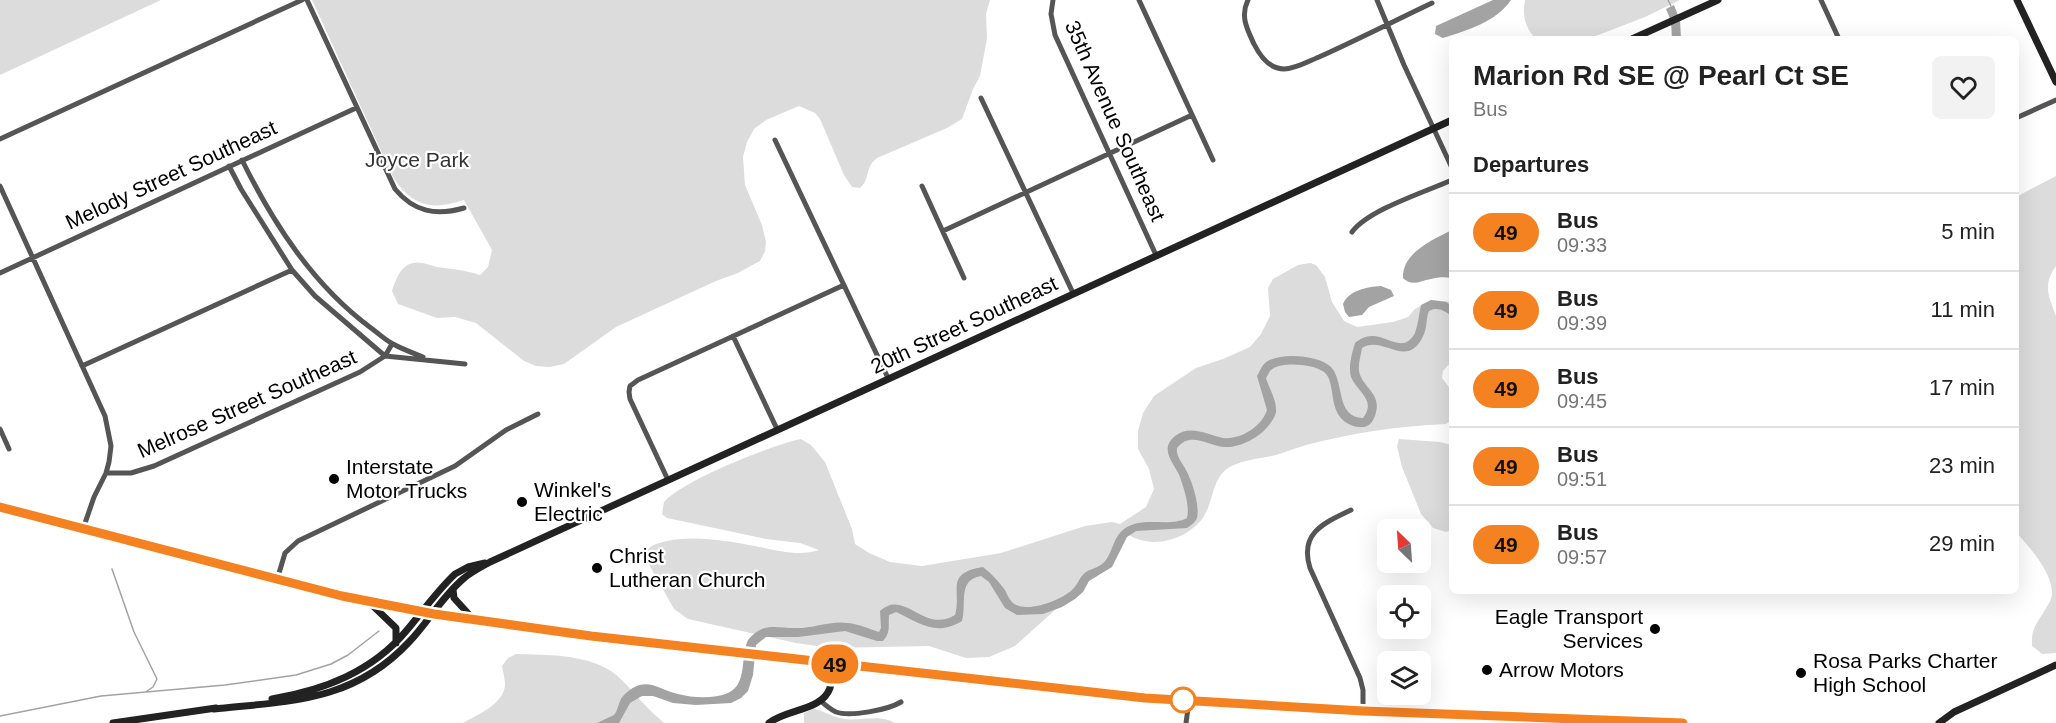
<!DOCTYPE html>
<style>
:root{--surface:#fff;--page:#f2f2f2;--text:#222;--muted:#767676;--line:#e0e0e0}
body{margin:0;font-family:Arial,sans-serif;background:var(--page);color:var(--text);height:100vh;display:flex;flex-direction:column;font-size:22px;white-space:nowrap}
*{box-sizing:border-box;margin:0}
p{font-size:20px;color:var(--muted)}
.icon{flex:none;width:33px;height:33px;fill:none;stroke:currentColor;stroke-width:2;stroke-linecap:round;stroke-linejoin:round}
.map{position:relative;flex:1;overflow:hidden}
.drawer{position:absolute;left:1449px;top:36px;width:570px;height:558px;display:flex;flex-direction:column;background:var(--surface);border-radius:9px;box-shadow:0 6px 24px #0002}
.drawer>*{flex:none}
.badge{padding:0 12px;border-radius:20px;font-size:21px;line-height:39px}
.needle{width:39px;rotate:335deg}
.tools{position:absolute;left:1377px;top:519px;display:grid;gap:12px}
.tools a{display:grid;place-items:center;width:54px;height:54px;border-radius:9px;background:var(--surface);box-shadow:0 6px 24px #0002;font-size:30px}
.map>.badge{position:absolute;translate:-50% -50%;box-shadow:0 0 0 3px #fff}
h2{padding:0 24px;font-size:22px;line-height:54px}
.round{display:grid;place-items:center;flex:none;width:63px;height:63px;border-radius:9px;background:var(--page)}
.headline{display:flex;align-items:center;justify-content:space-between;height:102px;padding:0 24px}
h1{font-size:28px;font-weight:700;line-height:45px}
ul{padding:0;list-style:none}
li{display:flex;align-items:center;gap:18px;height:78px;padding:0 24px;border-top:2px solid var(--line)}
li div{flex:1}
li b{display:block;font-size:22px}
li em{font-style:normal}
li .badge{min-width:66px;font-weight:700;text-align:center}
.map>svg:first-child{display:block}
.green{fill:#dcdcdc}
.water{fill:#a3a3a3}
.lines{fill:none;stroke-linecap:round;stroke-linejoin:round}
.stream{stroke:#a3a3a3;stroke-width:1.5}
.street{stroke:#555;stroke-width:5}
.secondary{stroke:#222;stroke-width:7}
.line-casing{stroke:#fff;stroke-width:14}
.line{stroke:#f58220;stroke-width:9}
.poi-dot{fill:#000;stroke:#fff;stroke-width:2}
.stop-dot{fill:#fff;stroke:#f58220;stroke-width:3}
.labels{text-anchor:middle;stroke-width:4.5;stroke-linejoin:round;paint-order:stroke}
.street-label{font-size:21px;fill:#000;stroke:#fff}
.park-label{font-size:21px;fill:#333;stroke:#fff}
.poi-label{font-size:21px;fill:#000;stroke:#fff;text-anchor:start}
</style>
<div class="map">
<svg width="2056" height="723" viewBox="0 0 2056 723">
<rect width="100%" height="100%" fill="#fff"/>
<!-- green -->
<path class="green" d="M0 0H161L0 75Z
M312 0H990L986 14 987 38 980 76 973 89 962 119 947 128 877 158C864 168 871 178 860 188L852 187 844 175 820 119 815 113 799 106 766 120 754 129 747 142 743 157 745 185 762 225 766 242 765 251 760 261 738 273 716 281 616 327 564 364 550 367 536 366 524 361 476 323 455 317 437 318 398 304 392 291C397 276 403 259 423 263 428 264 432 266 437 267 452 269 465 270 480 275L488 267 492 250 464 200C431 211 412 206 393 177Z
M1525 0H1680L1645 17 1588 39H1536C1525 27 1522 16 1525 0Z
M2056 176V266C2042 286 2049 296 2056 316V653L2042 654 2032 646C2031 627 2037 624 2046 608 2049 604 2053 596 2052 591 2050 569 2029 547 2016 532V197Z
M1310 263 1316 265 1325 277 1332 302 1344 321 1357 327 1393 322 1408 317 1415 309 1431 300 1452 302V366L1448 365 1443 371 1442 378 1452 391V420L1446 424C1399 426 1352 433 1306 445 1296 448 1286 452 1276 455 1259 459 1243 459 1228 468 1212 479 1214 500 1204 516 1188 541 1148 551 1125 532L1103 567 1015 646 989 657 966 658 929 646 831 648 796 643 688 619 674 609 647 561V550C653 544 659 543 667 541 696 535 727 541 755 546 776 550 799 557 819 550L800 543 766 539 667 518 662 514 664 502C683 480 772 445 801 439L811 445 825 462 852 529 855 544 869 553 890 562 922 566 1001 553 1085 526 1112 522 1120 524 1146 507 1154 489 1149 469 1138 449V431L1143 413 1154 396 1196 368 1223 359 1250 347 1261 334 1270 316 1268 288 1273 279 1298 265Z
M1399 439 1440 442 1452 445V530L1446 532 1433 528 1421 514 1402 467 1397 446Z
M516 654C547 655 584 654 611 671 624 680 633 693 644 704 650 711 658 717 664 723H463C477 715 504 704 505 685 505 679 503 672 502 666L508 658Z
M813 709C823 710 830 716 840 718 859 723 877 713 895 723H804V713Z"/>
<!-- water -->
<path class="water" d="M1493 0H1511C1496 22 1468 30 1443 38L1435 34 1436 26Z
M1674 5 1680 20 1681 39H1672L1671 21 1666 9Z
M1452 230V278C1445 277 1438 277 1431 279 1420 281 1412 287 1403 278 1402 253 1432 240 1452 230Z
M1381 286 1391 290 1394 296 1369 307 1362 315 1349 317 1345 312 1343 304C1349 290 1367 287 1381 286Z
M1431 300 1446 302 1452 306V316C1445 311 1437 306 1429 311 1426 318 1427 327 1424 334 1408 372 1383 334 1362 348 1361 355 1358 364 1359 371 1362 387 1381 393 1376 412 1375 417 1372 424 1367 426 1363 428 1357 427 1353 426 1325 416 1338 383 1324 372 1314 364 1281 361 1271 370 1270 370 1267 377 1266 378 1269 388 1276 399 1276 409 1277 415 1272 421 1269 425 1259 438 1240 448 1224 447 1207 445 1190 431 1177 448 1176 457 1182 462 1186 470 1192 481 1200 505 1197 518 1195 523 1191 525 1187 528L1136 531 1127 537 1112 567 1089 581 1083 592 1075 599 1062 607 1043 614 1017 615 1005 608 989 582 981 576C957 580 967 604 962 621 936 637 920 623 896 612L889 615C888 625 891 632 883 641H877L845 631 798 637H766L756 645 753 675 748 691 741 698 731 703 696 705 673 703 653 696H642L630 703 619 723H597L614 715C619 709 618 701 624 695 645 674 657 689 678 694 693 698 714 699 728 693 748 684 740 656 748 640 751 636 757 631 762 629 771 625 784 628 794 628 812 629 831 620 848 623 859 624 869 629 879 632L881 628 880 611C905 588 923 634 955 615 962 591 944 573 983 567 992 574 998 581 1005 590 1007 594 1009 599 1012 602 1025 615 1061 600 1072 590 1078 585 1079 577 1086 572 1093 568 1101 567 1106 560 1113 550 1114 536 1124 529 1143 515 1168 528 1187 518 1190 506 1184 489 1180 477 1175 464 1158 450 1175 436 1190 424 1208 435 1223 438 1241 440 1262 426 1267 410L1257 376C1259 373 1261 367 1264 364 1276 351 1320 355 1331 367 1345 382 1335 417 1363 418 1377 400 1357 392 1351 377 1348 367 1352 353 1355 343 1360 339 1365 336 1372 336 1388 336 1404 354 1415 333 1418 325 1419 314 1421 305Z"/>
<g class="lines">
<!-- stream -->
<path class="stream" d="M1668 0 1671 6
M112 569 134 632 157 679 153 687 147 691
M0 716 101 696 225 685 296 675 331 664 348 655 379 631"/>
<!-- street -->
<path class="street" d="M307 0 395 189C414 212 436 216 464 208
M1053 0 1051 14 1055 35 1156 255
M1139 0 1213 160
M1248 0C1240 16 1247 29 1254 44 1260 56 1269 69 1284 69 1295 69 1309 61 1319 57 1357 40 1394 21 1432 3
M1377 0 1404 65 1452 168
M1821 0 1839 39
M981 98 1073 293
M2016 118 2056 100
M0 139 302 0
M775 140 888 378
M242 160C273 223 313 285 371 328 378 333 385 340 393 344 402 349 413 353 423 357
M229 166 241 189 292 270 315 296 385 356 465 364
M0 186 105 416 111 446 109 462 106 473 94 497 83 529
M922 186 964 278
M943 231 1192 115
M1352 232C1368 210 1425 192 1452 180
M0 273 356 108
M733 336 777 429
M82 366 292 270
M0 429 9 449
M106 473H131L154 466 360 372 385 356 392 344
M668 480 630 399 629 392 630 386 638 380 844 285
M1351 510C1324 523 1299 533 1310 568L1360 678 1363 690V711
M277 580 285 553 298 541 455 466 506 430 538 414
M820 700C825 705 830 709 836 712 850 717 888 710 901 702
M1186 723 1189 701"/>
<!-- secondary -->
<path class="secondary" d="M2017 0 2056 82
M1632 39 1718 0
M0 507 342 596 474 620 614 639 1145 698 1363 711 1683 723
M453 590 454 598 474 620
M370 603 396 628V643
M272 699C324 690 372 672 407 630 423 611 437 591 455 574L468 567 485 563
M214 709C290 701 353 702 409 642 428 622 442 597 463 579 471 572 481 567 490 562L1452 120
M113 723 216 708
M769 723C786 709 822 711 830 688 832 680 832 671 833 663
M1939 723 1954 712 2056 665"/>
</g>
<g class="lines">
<defs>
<path id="line" d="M0 507 342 596 434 614 591 636 1145 698 1363 711 1683 723"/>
</defs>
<!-- line casing -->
<use href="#line" class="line-casing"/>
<!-- line -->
<use href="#line" class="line"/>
</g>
<!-- markers -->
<g class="poi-dot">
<circle cx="334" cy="479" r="6"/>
<circle cx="522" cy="502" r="6"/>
<circle cx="597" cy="568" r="6"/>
<circle cx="1655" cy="629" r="6"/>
<circle cx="1487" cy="670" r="6"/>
<circle cx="1801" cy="673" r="6"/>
</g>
<circle class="stop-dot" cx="1183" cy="700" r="12"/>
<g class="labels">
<!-- street labels -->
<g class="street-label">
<text transform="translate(1115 121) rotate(66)" y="7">35th Avenue Southeast</text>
<text transform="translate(171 175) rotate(-25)" y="7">Melody Street Southeast</text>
<text transform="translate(964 325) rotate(-25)" y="7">20th Street Southeast</text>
<text transform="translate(247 404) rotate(-24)" y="7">Melrose Street Southeast</text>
</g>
<!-- park labels -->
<g class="park-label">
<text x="417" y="167">Joyce Park</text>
</g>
<!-- poi labels -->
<g class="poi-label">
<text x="346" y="474">Interstate<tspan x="346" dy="24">Motor Trucks</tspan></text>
<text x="534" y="497">Winkel's<tspan x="534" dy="24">Electric</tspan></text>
<text x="609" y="563">Christ<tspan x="609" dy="24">Lutheran Church</tspan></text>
<text x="1643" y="624" text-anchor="end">Eagle Transport<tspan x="1643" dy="24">Services</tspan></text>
<text x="1813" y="668">Rosa Parks Charter<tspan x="1813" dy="24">High School</tspan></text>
<text x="1499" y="677">Arrow Motors</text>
</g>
</g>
</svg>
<div class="tools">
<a><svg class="needle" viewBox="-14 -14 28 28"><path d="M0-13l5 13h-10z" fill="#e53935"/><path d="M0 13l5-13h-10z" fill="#767676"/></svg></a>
<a><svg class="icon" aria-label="locate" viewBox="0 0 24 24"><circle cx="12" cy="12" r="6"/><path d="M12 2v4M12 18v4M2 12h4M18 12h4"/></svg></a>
<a><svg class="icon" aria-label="layers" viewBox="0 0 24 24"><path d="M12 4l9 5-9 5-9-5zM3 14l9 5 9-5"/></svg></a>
</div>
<b class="badge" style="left:835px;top:664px;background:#f58220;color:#111">49</b>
<section class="drawer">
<div class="headline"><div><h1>Marion Rd SE @ Pearl Ct SE</h1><p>Bus</p></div><a class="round"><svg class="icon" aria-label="heart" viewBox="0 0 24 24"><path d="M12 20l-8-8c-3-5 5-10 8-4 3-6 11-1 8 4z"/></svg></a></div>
<h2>Departures</h2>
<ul>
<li><span class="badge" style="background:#f58220;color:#111">49</span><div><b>Bus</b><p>09:33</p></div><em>5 min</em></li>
<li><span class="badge" style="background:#f58220;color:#111">49</span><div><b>Bus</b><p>09:39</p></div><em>11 min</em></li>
<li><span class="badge" style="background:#f58220;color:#111">49</span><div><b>Bus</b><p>09:45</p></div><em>17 min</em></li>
<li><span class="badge" style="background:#f58220;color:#111">49</span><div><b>Bus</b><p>09:51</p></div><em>23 min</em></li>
<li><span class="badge" style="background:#f58220;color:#111">49</span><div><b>Bus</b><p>09:57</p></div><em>29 min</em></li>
</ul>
</section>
</div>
